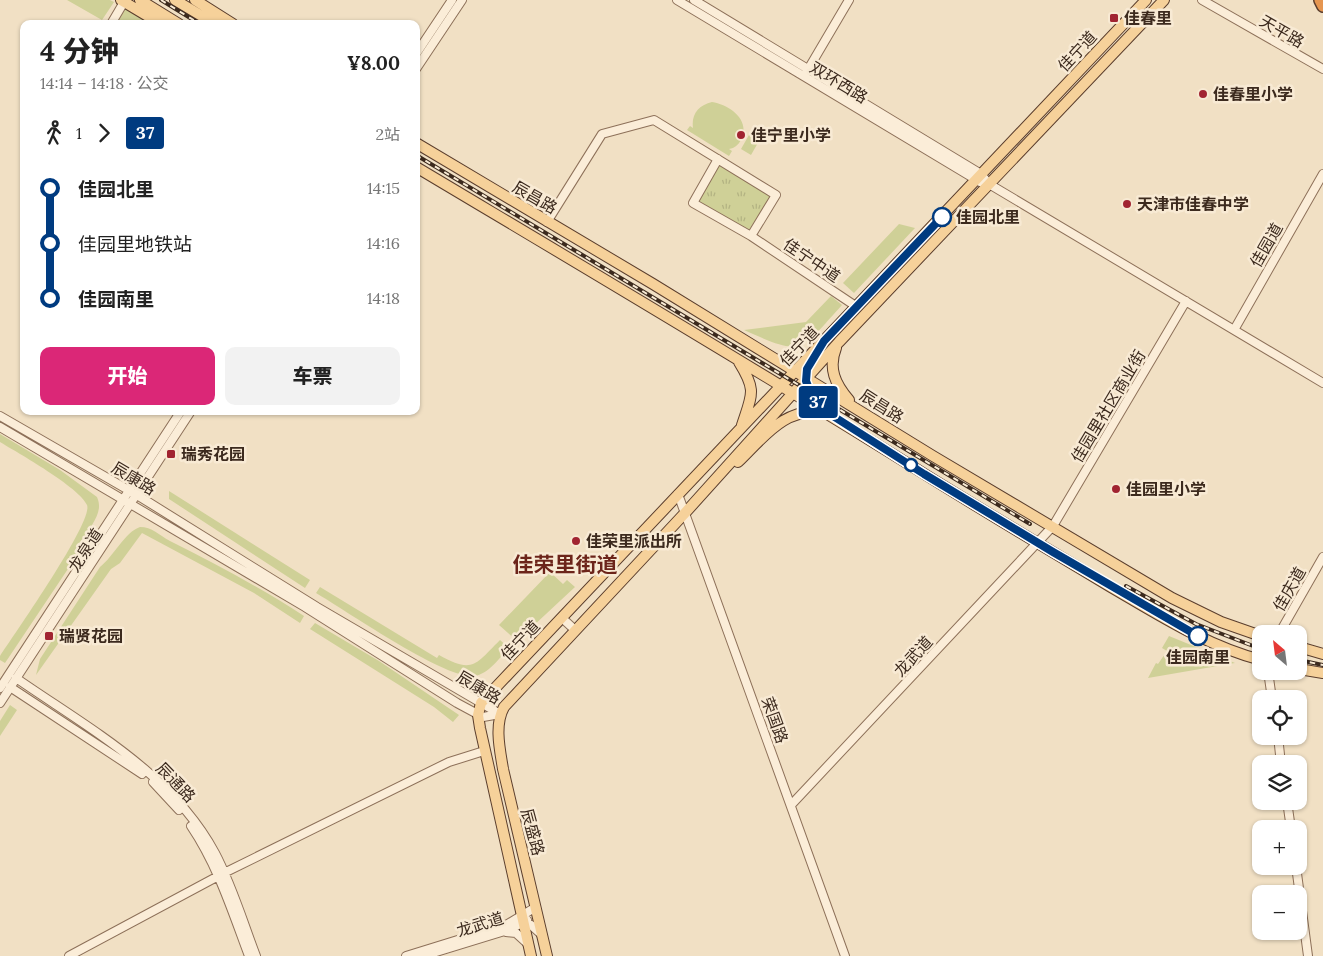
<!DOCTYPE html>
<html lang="zh">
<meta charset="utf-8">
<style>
:root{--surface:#fff;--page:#f2f2f2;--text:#222;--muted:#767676;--accent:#db2777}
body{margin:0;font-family:Lora,"Noto Sans SC",serif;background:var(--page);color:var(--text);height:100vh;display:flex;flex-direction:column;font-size:19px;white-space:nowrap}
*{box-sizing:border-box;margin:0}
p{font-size:16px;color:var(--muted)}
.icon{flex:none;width:28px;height:28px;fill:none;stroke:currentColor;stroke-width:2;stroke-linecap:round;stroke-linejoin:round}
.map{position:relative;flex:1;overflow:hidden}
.drawer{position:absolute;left:20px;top:20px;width:400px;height:395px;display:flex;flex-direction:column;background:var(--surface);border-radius:10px;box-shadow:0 1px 4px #0004}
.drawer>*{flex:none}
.badge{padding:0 10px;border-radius:4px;font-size:18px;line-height:32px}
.needle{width:32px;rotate:332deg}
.tools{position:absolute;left:1252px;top:625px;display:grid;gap:10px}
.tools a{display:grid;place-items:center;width:55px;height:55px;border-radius:10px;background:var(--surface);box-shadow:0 1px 4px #0004;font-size:25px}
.map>.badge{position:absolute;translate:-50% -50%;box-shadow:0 0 0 2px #fff}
.legs{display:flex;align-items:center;gap:8px;height:55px;padding:0 20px;font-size:16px}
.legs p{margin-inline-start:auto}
.summary{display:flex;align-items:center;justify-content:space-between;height:85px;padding:0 20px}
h1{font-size:28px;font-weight:800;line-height:38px}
.primary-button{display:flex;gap:10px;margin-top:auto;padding:10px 20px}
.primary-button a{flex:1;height:58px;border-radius:10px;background:var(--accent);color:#fff;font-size:20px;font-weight:800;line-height:58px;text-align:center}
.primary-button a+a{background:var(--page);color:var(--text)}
ul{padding:0 20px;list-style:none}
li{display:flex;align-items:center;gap:18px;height:55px;font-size:19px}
li i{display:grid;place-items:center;width:8px;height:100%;margin:0 6px;background:currentColor}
li i::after{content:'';width:12px;height:12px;margin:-6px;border:4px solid;border-radius:50%;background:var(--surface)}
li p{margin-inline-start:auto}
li:first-child i{background:linear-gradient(#0000 50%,currentColor 0)}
li:last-child i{background:linear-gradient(currentColor 50%,#0000 0)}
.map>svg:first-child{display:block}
.grass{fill:#cfd097}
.park{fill:url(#park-tufts)}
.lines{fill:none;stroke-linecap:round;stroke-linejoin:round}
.minor-casing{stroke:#8d7059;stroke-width:10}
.major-casing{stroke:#5b3e2d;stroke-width:12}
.highway-casing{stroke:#5b3e2d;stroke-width:14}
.minor{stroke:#fbedd8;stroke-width:8}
.major{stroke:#f6d19a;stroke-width:10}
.highway{stroke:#e69650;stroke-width:11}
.rail-casing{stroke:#3c2a1e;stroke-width:4}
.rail{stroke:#f8ead4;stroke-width:2;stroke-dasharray:5.5;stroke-linecap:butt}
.line-1-casing{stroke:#fff;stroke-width:11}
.line-1{stroke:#003b80;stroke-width:8}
.poi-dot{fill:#a12431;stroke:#f8ead4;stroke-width:2}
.stop-1-dot{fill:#fff;stroke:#003b80;stroke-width:2.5}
.labels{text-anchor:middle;stroke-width:5;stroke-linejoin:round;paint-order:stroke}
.poi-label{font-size:16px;font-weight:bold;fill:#3c2a1e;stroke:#f8ead4;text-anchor:start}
.street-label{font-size:16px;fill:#3c2a1e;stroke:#f8ead4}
.stop-label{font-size:16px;font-weight:bold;fill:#3c2a1e;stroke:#f8ead4;text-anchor:start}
.district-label{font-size:21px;font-weight:bold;fill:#6c241a;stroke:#f8ead4}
</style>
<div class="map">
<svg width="1323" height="956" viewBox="0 0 1323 956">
<defs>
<pattern id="park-tufts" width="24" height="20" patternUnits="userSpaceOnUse" patternTransform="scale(1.25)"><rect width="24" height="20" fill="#cfd097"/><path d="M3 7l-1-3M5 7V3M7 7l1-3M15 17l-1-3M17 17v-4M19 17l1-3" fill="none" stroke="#b3b382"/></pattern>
</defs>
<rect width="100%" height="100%" fill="#f1e0c4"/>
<!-- grass -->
<path class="grass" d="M67 0H110L114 2 102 20Z
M125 8 150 24H116Z
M712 102C730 105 751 120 741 140 738 145 735 148 729 149L732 151 729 156 687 130 690 126 693 128C691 114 699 105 712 102Z
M753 128 763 134 751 155 741 149Z
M899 224 915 228 854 293 843 283Z
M831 296 842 305C799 352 804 357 744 330L806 322Z
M0 434 60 470 97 497C105 515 87 525 86 542L5 663 0 660V656C13 636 94 521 87 505 79 487 18 453 0 442Z
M169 491 310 580 305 588 169 499Z
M140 527C152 527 159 535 170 541 216 564 261 588 304 616L300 623 254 593 142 533 120 563 111 569 36 675 40 659 100 567C114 556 125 532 140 527Z
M550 572 563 584 567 580 575 587 517 641 499 625Z
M320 587 437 658 439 655C473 674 475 665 500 640L509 648C499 658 489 674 474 676 446 680 345 610 316 593Z
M315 623 379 661 459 715 453 722 434 707 310 629Z
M1169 636 1235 663 1148 678 1156 663 1158 664 1167 651 1162 648Z
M10 705 17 710 0 736V721Z"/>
<!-- park -->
<path class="park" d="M720 164 771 196 749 230 698 202Z"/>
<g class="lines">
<defs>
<path id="minor" d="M677 0 980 182
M694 0 981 174 989 184 1323 383
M1202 0 1323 69
M111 24 124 2
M416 54 452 0
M416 69 462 0
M806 73 849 0
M718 159 693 203 751 236 857 307
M547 222 602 134 654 120 776 195 751 236
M1234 330 1323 174
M0 416 137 495 317 607 500 714
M0 427 305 607 457 703 483 717 500 714
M678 494 845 956
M562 618 575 630
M1279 634 1323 557
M1268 671 1272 699
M16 678C88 728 172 773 215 853 232 885 243 922 256 956
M10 687 142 774
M0 688 181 411
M0 703 191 411
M1278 736 1281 764
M153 782 179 810
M1287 801 1291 829
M791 805 1053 526 1186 301
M191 826C218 866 232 911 249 956
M1296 866 1308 956
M520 923 531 925 542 935
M506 932 516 933 528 944
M69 956 224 873 449 762 484 751
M406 956 506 925 536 907
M423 956 511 929 527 920"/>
<path id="major" d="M121 0 161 24
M140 0 179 24
M175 0 215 24
M195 0 233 24
M416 143 653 284 933 456 1172 598 1221 622 1261 636
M416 167C587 269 758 370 926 475 987 513 1049 550 1111 587 1159 615 1207 646 1261 660
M836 348C828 368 835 384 849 400
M739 362C757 391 752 394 742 425
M806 375 809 391 821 405
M738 462C763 438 787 404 825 414
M1299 647 1323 654
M1299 669 1323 673
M531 956 480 728 478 715 481 703 1146 0
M547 956 503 769C500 750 494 725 504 707L685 513 839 342 1164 0"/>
<path id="highway" d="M1320 0 1323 6"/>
</defs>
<!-- minor casing -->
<use href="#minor" class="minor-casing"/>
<!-- major casing -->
<use href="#major" class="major-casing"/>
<!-- highway casing -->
<use href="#highway" class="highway-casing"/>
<!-- minor -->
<use href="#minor" class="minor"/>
<!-- major -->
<use href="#major" class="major"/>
<!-- highway -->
<use href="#highway" class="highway"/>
<defs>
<path id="rail" d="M161 0 200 24
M416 155 1030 524
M1126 586 1196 624 1261 649
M1299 660 1323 665"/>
</defs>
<!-- rail casing -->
<use href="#rail" class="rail-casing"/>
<!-- rail -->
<use href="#rail" class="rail"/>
</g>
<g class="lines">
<defs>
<path id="line-1" d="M942 217 824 341 807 369 806 381 811 394 833 416 924 474 1053 552 1198 636"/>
</defs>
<!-- line-1 casing -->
<use href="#line-1" class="line-1-casing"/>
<!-- line-1 -->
<use href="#line-1" class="line-1"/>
</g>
<!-- markers -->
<g class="poi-dot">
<rect x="1109" y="13" width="10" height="10" rx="2.5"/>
<circle cx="1203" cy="94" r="5"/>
<circle cx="741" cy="135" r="5"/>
<circle cx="1127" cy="204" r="5"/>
<rect x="166" y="449" width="10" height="10" rx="2.5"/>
<circle cx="1116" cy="489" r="5"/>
<circle cx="576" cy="541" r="5"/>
<rect x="44" y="631" width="10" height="10" rx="2.5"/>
</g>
<g class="stop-1-dot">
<circle cx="942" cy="217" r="9"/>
<circle cx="911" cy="465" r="6"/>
<circle cx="1198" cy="636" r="9"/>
</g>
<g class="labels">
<!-- poi labels -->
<g class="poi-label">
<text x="1124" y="24">佳春里</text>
<text x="1213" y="100">佳春里小学</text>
<text x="751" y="141">佳宁里小学</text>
<text x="1137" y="210">天津市佳春中学</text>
<text x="181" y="460">瑞秀花园</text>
<text x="1126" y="495">佳园里小学</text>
<text x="586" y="547">佳荣里派出所</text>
<text x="59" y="642">瑞贤花园</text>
</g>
<!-- street labels -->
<g class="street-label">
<text transform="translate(1282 31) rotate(30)" y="6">天平路</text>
<text transform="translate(1077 51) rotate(-47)" y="6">佳宁道</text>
<text transform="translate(839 82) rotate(31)" y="6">双环西路</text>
<text transform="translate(535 197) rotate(30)" y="6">辰昌路</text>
<text transform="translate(1266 245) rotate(-60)" y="6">佳园道</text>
<text transform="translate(812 260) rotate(34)" y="6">佳宁中道</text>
<text transform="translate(799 346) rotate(-46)" y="6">佳宁道</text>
<text transform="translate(882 406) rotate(32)" y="6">辰昌路</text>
<text transform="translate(1108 406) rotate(-59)" y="6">佳园里社区商业街</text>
<text transform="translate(134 478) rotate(31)" y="6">辰康路</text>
<text transform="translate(85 550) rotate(-57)" y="6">龙泉道</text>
<text transform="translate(1289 589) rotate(-60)" y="6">佳庆道</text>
<text transform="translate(520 640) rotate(-46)" y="6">佳宁道</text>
<text transform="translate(913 656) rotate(-47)" y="6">龙武道</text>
<text transform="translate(479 687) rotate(31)" y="6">辰康路</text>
<text transform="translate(775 720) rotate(70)" y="6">荣国路</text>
<text transform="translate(176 782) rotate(46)" y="6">辰通路</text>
<text transform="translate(533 832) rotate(75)" y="6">辰盛路</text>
<text transform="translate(480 924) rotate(-17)" y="6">龙武道</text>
</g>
<!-- stop labels -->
<g class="stop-label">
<text x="956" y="223">佳园北里</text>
<text x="1198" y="663" text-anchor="middle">佳园南里</text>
</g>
<!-- district labels -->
<g class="district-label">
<text x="565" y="572">佳荣里街道</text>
</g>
</g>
</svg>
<div class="tools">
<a><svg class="needle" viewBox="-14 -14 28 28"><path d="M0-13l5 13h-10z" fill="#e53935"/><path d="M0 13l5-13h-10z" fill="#767676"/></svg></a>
<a><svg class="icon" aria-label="locate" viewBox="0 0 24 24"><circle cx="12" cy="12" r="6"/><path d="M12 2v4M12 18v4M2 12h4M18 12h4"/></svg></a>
<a><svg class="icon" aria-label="layers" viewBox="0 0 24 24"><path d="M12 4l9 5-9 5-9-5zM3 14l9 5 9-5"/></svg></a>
<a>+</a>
<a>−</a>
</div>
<b class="badge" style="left:818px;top:402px;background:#003b80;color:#fff">37</b>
<section class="drawer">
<div class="summary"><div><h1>4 分钟</h1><p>14:14 – 14:18 · 公交</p></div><b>¥8.00</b></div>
<div class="legs"><svg class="icon" aria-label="walk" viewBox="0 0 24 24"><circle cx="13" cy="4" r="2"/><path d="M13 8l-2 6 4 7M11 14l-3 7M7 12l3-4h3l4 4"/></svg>1<svg class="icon" aria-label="forward" viewBox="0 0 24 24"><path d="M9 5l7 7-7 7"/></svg><b class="badge" style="background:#003b80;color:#fff">37</b><p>2站</p></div>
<ul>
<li><i style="color:#003b80"></i><b>佳园北里</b><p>14:15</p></li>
<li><i style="color:#003b80"></i><span>佳园里地铁站</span><p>14:16</p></li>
<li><i style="color:#003b80"></i><b>佳园南里</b><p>14:18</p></li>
</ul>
<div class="primary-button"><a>开始</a><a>车票</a></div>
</section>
</div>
